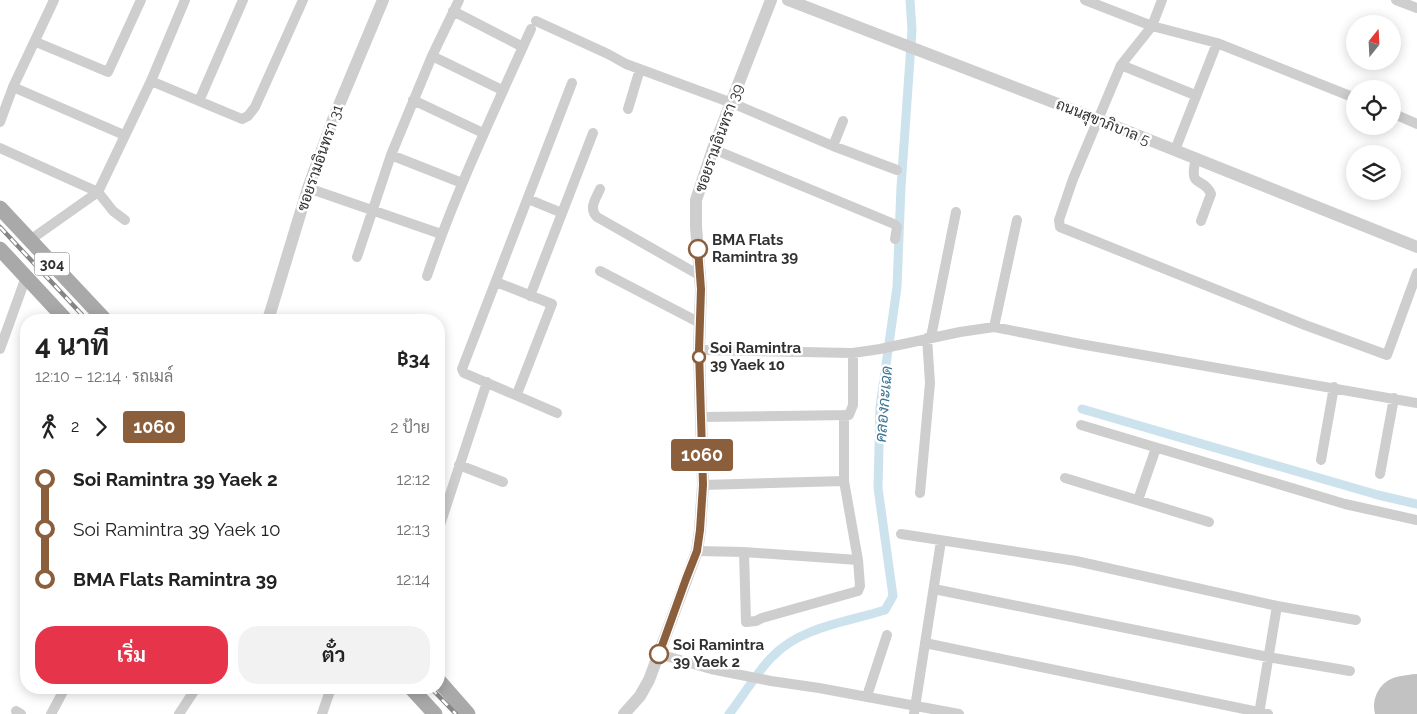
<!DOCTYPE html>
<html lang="th">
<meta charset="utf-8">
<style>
:root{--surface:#fff;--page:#f2f2f2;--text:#222;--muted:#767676;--accent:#e6354b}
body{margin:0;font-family:Raleway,Sarabun,sans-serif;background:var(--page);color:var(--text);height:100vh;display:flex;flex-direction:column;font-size:19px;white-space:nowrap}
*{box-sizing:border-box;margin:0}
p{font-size:16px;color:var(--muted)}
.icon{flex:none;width:28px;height:28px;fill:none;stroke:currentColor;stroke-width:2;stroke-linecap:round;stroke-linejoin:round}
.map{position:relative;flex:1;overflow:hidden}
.sheet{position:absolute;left:20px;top:314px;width:425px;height:380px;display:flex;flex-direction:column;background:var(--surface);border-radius:20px;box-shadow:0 2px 12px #0003}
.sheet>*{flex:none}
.badge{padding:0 10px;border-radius:4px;font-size:18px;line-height:32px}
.needle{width:32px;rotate:18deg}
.tools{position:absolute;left:1346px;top:15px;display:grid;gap:10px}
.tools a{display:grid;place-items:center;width:55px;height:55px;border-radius:50%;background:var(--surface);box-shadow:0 2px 12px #0003;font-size:25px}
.map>.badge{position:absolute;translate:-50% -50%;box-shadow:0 0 0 2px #fff}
.legs{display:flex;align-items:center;gap:8px;height:55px;padding:0 15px;font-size:16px}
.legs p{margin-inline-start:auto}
.head{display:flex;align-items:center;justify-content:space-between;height:85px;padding:0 15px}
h1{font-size:28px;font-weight:700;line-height:38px}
.cta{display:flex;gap:10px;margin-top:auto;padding:10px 15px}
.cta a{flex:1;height:58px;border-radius:20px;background:var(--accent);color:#fff;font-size:20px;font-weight:700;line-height:58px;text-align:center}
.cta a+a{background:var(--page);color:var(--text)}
ul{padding:0 15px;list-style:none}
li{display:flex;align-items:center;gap:18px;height:50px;font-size:19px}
li i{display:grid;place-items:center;width:8px;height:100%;margin:0 6px;background:currentColor}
li i::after{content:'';width:12px;height:12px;margin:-6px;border:4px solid;border-radius:50%;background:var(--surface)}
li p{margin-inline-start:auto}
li:first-child i{background:linear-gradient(#0000 50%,currentColor 0)}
li:last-child i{background:linear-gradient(currentColor 50%,#0000 0)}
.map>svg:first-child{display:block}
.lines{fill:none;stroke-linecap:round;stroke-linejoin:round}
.canal{stroke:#cce2ed;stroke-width:9}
.runway{stroke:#c2c2c2;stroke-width:60}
.minor{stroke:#cecece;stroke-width:10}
.tertiary{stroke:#cecece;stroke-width:12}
.primary{stroke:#a9a9a9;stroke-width:15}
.rail-casing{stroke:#868686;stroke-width:4.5}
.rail{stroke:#fff;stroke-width:2.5;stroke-dasharray:8;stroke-linecap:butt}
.line-1-casing{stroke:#fff;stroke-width:11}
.line-1{stroke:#8b5e3c;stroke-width:8}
.stop-1-dot{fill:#fff;stroke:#8b5e3c;stroke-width:2.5}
.labels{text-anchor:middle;stroke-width:5;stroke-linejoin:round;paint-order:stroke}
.shield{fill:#fff;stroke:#6f6f6f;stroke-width:1}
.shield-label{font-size:14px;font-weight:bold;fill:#313131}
.street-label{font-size:15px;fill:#313131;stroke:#fff}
.stop-label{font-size:15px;font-weight:bold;fill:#313131;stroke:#fff;text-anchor:start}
.water-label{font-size:16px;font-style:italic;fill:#3e7795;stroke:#fff}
</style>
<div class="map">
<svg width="1417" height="714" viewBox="0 0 1417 714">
<rect width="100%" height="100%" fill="#fff"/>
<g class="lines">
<!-- canal -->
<path class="canal" d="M1082 409 1378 495 1417 504
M729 714C743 697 757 671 773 656 801 627 847 622 885 610L893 596 878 488 880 407 897 287 901 187 912 30 910 0"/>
<!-- runway -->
<path class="runway" d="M1404 706 1417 704"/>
<!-- minor -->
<path class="minor" d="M1085 0 1152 26 1217 43 1355 98
M1162 0 1152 26 1121 65 1073 179 1059 220 1060 227 1305 325 1387 355 1417 273
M1396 0 1417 8
M453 11 523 47
M536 21 608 54 626 64 732 103 833 146 897 170
M36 42 108 72 141 0
M432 56 502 90
M1121 65 1195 95
M151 81 242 119 248 116 255 107 303 0
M13 87 124 135
M413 100 483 133
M199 101 243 0
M628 109 640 69
M1392 113 1417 124
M0 122 13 87 54 0
M833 146 843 121
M0 148 98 192 113 211 125 220
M713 149 894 224 897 227 895 239
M1175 150 1217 43
M391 155 462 183
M1196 158C1188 191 1203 175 1211 194L1201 221
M308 188 441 234
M600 189C596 199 588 208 597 217L699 275
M528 199 562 213
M30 240 98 192 151 81 185 0
M357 257 391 155 432 56 459 0
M600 271 700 323
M427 276C456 191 494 111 531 29
M496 282 552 304 517 394
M530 296 593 133
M994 327 1017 220
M931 337 956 212
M0 349 26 277
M699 350 853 353 880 349 960 332 994 327 1080 344 1417 403
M557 413 464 373 462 369 572 83
M700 417 849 415 853 405V353
M1081 425 1345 504 1417 520
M1321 460 1334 387
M459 465 503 482
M1380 474 1394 398
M1065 478 1209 522
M703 485 844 481
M920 493 930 383 927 338
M1138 500 1156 448
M439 528 487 382
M901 534 1076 561 1277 606 1356 620
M697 551 744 552 858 560
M744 552 746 622 756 621 762 618 858 591 860 586 858 560 844 481V415
M934 589 1268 657 1350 671
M925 643 1268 714
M659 654 711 669 771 681 819 688 959 714
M867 696 887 635
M16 711 21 714
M51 714 65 688
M179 714 196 688
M322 714 331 688
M914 714 941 541
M1259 714 1277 606"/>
<!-- tertiary -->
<path class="tertiary" d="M788 0 1097 119 1417 247
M268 320 308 188 334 117 383 0
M624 714 640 696 649 680 697 551 700 530 703 485 699 350 701 289 696 227V200L713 149 771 0"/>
<!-- primary -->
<path class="primary" d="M0 208 105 320
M0 249 66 320
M439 681 468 714
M411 688 435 714"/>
<defs>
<path id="rail" d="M0 227 87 320
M431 688 456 714"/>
</defs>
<!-- rail casing -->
<use href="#rail" class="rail-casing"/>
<!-- rail -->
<use href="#rail" class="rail"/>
</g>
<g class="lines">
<defs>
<path id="line-1" d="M659 654 686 579 697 551 700 530 703 485 699 350 701 289 698 249"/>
</defs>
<!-- line-1 casing -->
<use href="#line-1" class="line-1-casing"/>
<!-- line-1 -->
<use href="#line-1" class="line-1"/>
</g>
<!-- markers -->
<g class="stop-1-dot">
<circle cx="698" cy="249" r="9"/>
<circle cx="699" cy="357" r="6"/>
<circle cx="659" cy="654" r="9"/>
</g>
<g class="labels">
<!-- shield labels -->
<rect class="shield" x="34.5" y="252.5" width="35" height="23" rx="4"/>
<g class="shield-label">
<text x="52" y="269">304</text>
</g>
<!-- street labels -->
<g class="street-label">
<text transform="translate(1103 122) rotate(22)" y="5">ถนนสุขาภิบาล 5</text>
<text transform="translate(719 138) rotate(-70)" y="5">ซอยรามอินทรา 39</text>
<text transform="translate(320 158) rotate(-71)" y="5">ซอยรามอินทรา 31</text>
</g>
<!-- stop labels -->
<g class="stop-label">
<text x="712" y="245">BMA Flats<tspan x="712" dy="17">Ramintra 39</tspan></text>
<text x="710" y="353">Soi Ramintra<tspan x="710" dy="17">39 Yaek 10</tspan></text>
<text x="673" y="650">Soi Ramintra<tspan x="673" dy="17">39 Yaek 2</tspan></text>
</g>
<!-- water labels -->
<g class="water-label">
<text transform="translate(883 404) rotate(-85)" y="6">คลองกะเฉด</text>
</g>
</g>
</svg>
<div class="tools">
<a><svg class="needle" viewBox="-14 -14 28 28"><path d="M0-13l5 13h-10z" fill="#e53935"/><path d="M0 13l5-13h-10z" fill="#767676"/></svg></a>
<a><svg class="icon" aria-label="locate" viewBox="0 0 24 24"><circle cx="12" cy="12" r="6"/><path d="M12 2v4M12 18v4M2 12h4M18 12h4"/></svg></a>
<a><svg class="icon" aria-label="layers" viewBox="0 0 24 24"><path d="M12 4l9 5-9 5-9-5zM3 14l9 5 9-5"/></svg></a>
</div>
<b class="badge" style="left:702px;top:455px;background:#8b5e3c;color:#fff">1060</b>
<section class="sheet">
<div class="head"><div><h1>4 นาที</h1><p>12:10 – 12:14 · รถเมล์</p></div><b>฿34</b></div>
<div class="legs"><svg class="icon" aria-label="walk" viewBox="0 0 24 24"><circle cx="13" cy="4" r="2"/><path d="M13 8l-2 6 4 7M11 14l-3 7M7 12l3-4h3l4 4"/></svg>2<svg class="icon" aria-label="forward" viewBox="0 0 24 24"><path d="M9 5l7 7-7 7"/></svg><b class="badge" style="background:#8b5e3c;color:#fff">1060</b><p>2 ป้าย</p></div>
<ul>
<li><i style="color:#8b5e3c"></i><b>Soi Ramintra 39 Yaek 2</b><p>12:12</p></li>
<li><i style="color:#8b5e3c"></i><span>Soi Ramintra 39 Yaek 10</span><p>12:13</p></li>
<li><i style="color:#8b5e3c"></i><b>BMA Flats Ramintra 39</b><p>12:14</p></li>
</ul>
<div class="cta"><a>เริ่ม</a><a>ตั๋ว</a></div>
</section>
</div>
